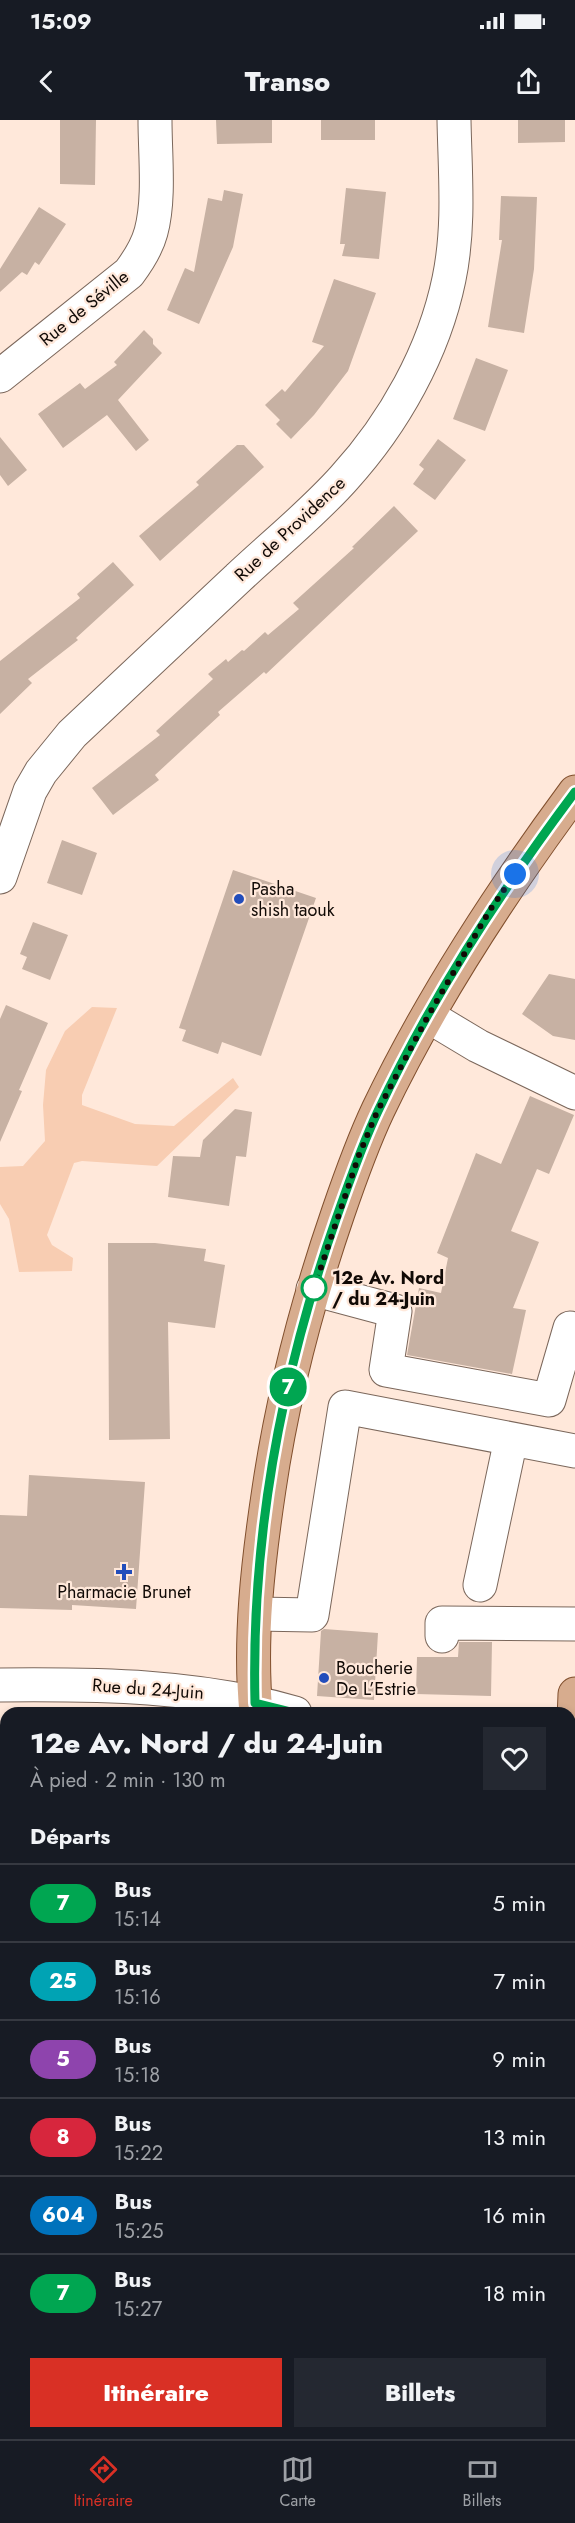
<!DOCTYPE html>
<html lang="fr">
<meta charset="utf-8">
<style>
:root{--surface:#171b24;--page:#242831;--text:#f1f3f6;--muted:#9ea1a6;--line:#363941;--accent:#d93025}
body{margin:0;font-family:Jost,sans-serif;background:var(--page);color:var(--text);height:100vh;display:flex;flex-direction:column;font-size:22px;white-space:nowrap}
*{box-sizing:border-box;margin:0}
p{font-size:20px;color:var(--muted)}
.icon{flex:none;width:33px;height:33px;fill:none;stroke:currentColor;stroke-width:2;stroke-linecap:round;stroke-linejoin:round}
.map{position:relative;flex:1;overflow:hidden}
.drawer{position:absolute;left:0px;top:1587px;width:576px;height:732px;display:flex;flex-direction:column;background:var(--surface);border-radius:18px 18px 0 0;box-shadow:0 3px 9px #0003}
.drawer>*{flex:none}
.badge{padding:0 12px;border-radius:20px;font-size:21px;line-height:39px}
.you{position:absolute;width:30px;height:30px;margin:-15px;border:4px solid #fff;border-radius:50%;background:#1a73e8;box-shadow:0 0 0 9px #1a73e833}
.map>.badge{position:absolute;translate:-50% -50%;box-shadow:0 0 0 3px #fff}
h2{padding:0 30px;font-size:22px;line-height:54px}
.round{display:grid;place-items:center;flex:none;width:63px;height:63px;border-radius:0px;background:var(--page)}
.headline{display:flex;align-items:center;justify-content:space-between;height:102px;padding:0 30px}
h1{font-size:28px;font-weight:800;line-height:45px}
.action{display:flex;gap:12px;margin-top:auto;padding:12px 30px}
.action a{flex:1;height:69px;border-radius:0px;background:var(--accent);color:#fff;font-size:24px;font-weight:800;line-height:69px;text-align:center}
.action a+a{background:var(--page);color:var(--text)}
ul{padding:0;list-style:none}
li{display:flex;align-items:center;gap:18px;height:78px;padding:0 30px;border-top:2px solid var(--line)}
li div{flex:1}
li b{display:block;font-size:22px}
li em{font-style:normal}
li .badge{min-width:66px;font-weight:700;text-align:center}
.status{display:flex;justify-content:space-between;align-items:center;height:42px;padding:0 30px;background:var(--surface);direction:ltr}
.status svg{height:16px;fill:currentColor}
header{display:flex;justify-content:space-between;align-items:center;height:78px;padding:0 30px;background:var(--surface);font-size:27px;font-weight:800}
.tabs{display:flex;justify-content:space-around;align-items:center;height:84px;border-top:2px solid var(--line);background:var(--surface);font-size:16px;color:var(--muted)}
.tabs a{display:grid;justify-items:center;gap:3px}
.tabs .active{color:var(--accent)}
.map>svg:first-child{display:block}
.green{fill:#f8cdb2}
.building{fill:#c7b1a3}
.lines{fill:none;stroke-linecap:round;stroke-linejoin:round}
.minor-casing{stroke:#7b675b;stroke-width:35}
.major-casing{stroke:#814f2d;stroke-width:35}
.minor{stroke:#fff;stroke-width:33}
.major{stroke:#d7ac8e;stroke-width:33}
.line-casing{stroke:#fff;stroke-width:14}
.line{stroke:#00a651;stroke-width:9}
.walk{stroke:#110a06;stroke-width:6;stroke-dasharray:0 10.8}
.poi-dot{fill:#224dbb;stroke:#ffe8da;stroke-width:2}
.stop-dot{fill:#fff;stroke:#00a651;stroke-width:3}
.labels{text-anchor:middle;stroke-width:4.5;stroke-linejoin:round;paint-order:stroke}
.street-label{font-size:18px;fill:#110a06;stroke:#ffe8da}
.poi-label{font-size:18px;fill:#110a06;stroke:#ffe8da;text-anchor:start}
.stop-label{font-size:18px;font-weight:bold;fill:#110a06;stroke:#ffe8da;text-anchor:start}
</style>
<div class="status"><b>15:09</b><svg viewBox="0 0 49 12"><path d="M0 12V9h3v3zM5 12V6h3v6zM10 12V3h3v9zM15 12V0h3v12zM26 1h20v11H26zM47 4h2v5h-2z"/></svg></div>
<header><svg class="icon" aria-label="back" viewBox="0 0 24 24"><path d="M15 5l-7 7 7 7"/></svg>Transo<svg class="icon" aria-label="share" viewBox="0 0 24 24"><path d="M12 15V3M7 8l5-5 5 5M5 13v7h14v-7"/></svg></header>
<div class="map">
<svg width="575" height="2319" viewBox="0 0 575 2319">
<rect width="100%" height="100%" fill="#ffe8da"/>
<!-- green -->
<path class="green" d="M92 887 117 888 82 975V985L135 1004 174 1006 233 958 239 967 157 1046 82 1041 74 1043 47 1115 52 1125 73 1138 72 1151 19 1152 9 1099 0 1084V1047L23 1046 45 1021 43 985 46 950 65 911Z"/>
<!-- building -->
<path class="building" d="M60 0H96L95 65 60 64Z
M216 0H272V23L217 24Z
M321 0H375V20H321Z
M518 0H565V22L518 23Z
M346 68 386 72 379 139 342 136 345 124H340Z
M224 70 243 74 233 127 199 204 167 190 185 148 194 152 208 78 222 81Z
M501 76 537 77 534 149 524 213 488 207 502 120H499Z
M39 87 66 104 39 145 35 142 27 155 22 152 0 172V149Z
M334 159 376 173 348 251 314 295 291 319 276 304 280 300 265 285 282 269 285 272 324 226 312 222Z
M144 210 153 219V224L162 233 118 280 149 320 136 331 107 295 63 328 38 294 80 263 85 269 117 245 114 242Z
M476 238 508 250 485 311 453 299Z
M0 317 27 350 8 366 0 355Z
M438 319 466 340 435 380 413 364 424 349 419 345Z
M237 325H244L264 347 160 441 139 416 199 365 196 362Z
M394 386 418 411 266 554 264 552 218 592 220 595 155 655 159 660 113 695 92 668 160 615 156 611 213 559 208 554 226 539 228 542 242 530 244 531 265 512 268 515 299 489 293 483 354 428 352 427Z
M113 442 134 465 76 518 78 520 28 559 32 563 0 594V541L80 478 77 474Z
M62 720 97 733 82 775 47 763Z
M233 750 316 778 261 936 222 922 218 934 182 921 186 910 179 908Z
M33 802 68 815 50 860 22 849 27 837 20 834Z
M549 854 575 859V920L553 916 522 894Z
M6 885 48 903 19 970 22 971 0 1022V899Z
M530 976 574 995 549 1054 537 1049 511 1111 539 1122 513 1188 526 1190 512 1254 407 1235 419 1168 441 1173 448 1138 437 1133 476 1033 501 1044Z
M235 989 252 992 246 1037 236 1036 229 1086 168 1077 173 1036 200 1037 203 1020Z
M108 1123H155L206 1129 204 1141 225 1145 215 1208 168 1202 170 1319 109 1320Z
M29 1355 145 1362 136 1489 72 1485V1490L0 1488V1395L27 1396Z
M324 1509 378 1513 374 1580 317 1576 321 1511Z
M459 1522H492L491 1576 416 1574 417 1537H458Z"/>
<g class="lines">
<defs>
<path id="minor" d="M0 256 129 153C138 141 147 127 151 112 160 79 155 35 155 0
M0 757 30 671 41 652 72 614C128 562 183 510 238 458 273 425 312 394 344 358 394 303 434 232 449 159 460 106 455 53 454 0
M428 896 478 926 575 973
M313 1169 395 1191 386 1250 549 1280 570 1208 575 1209
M480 1465 511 1319
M256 1494 312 1495 345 1287 575 1331
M442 1516V1503L575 1504
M0 1565C100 1564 198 1565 295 1593
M0 1945 6 1970
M0 2166H6
M570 2294H575
M52 2313 53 2319
M432 2313 433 2319
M556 2313 558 2319"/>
<path id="major" d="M575 1574 572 1652 575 1749
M256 1593C249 1519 258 1442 269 1369 283 1274 307 1183 338 1093 350 1058 362 1024 378 990 432 877 501 772 575 672
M354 2313 355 2319"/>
</defs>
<!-- minor casing -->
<use href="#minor" class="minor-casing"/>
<!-- major casing -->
<use href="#major" class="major-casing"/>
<!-- minor -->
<use href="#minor" class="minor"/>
<!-- major -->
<use href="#major" class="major"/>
</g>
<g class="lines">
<defs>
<path id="line" d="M295 1593 255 1583C251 1420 281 1257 335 1102 348 1065 361 1027 378 991 431 878 500 772 575 672"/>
</defs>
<!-- line casing -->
<use href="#line" class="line-casing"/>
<!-- line -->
<use href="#line" class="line"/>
<!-- walk -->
<path class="walk" d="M314 1168 359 1035 377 992 428 896 490 790 515 754"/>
</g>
<!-- markers -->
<g class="poi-dot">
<circle cx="239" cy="779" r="6"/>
<path d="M121 1443h6v6h6v6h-6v6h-6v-6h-6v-6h6z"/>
<circle cx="324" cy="1558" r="6"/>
</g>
<circle class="stop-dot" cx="314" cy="1168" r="12"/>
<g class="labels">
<!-- street labels -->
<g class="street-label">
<text transform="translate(84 188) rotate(-39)" y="6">Rue de Séville</text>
<text transform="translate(290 409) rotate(-43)" y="6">Rue de Providence</text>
<text transform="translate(148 1569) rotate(4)" y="6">Rue du 24-Juin</text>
</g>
<!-- poi labels -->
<g class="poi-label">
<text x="251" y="775">Pasha<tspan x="251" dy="21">shish taouk</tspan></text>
<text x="124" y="1478" text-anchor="middle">Pharmacie Brunet</text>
<text x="336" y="1554">Boucherie<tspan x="336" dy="21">De L’Estrie</tspan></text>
</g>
<!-- stop labels -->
<g class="stop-label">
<text x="332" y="1164">12e Av. Nord<tspan x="332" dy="21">/ du 24-Juin</tspan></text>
</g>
</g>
</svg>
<div class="you" style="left:515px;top:754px"></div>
<b class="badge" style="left:288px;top:1267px;background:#00a651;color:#fff">7</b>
<section class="drawer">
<div class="headline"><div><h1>12e Av. Nord / du 24-Juin</h1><p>À pied · 2 min · 130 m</p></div><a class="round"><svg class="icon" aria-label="heart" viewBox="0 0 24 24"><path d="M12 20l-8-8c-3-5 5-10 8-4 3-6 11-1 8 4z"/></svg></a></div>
<h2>Départs</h2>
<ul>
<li><span class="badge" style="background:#00a651;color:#fff">7</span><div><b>Bus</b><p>15:14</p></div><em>5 min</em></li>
<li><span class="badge" style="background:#00a3b4;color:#fff">25</span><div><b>Bus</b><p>15:16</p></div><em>7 min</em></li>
<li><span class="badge" style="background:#8e44ad;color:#fff">5</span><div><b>Bus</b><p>15:18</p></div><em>9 min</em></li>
<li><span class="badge" style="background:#d7263d;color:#fff">8</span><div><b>Bus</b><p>15:22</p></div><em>13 min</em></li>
<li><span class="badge" style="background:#0072bc;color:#fff">604</span><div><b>Bus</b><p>15:25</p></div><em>16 min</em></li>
<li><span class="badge" style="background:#00a651;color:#fff">7</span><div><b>Bus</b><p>15:27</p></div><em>18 min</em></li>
</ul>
<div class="action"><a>Itinéraire</a><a>Billets</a></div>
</section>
</div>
<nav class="tabs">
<a class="active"><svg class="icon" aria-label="directions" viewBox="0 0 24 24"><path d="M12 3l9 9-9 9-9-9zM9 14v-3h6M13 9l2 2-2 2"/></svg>Itinéraire</a>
<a><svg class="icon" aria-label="map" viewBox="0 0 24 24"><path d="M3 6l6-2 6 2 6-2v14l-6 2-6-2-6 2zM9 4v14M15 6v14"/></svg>Carte</a>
<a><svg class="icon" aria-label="tickets" viewBox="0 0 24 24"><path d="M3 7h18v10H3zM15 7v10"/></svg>Billets</a>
</nav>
